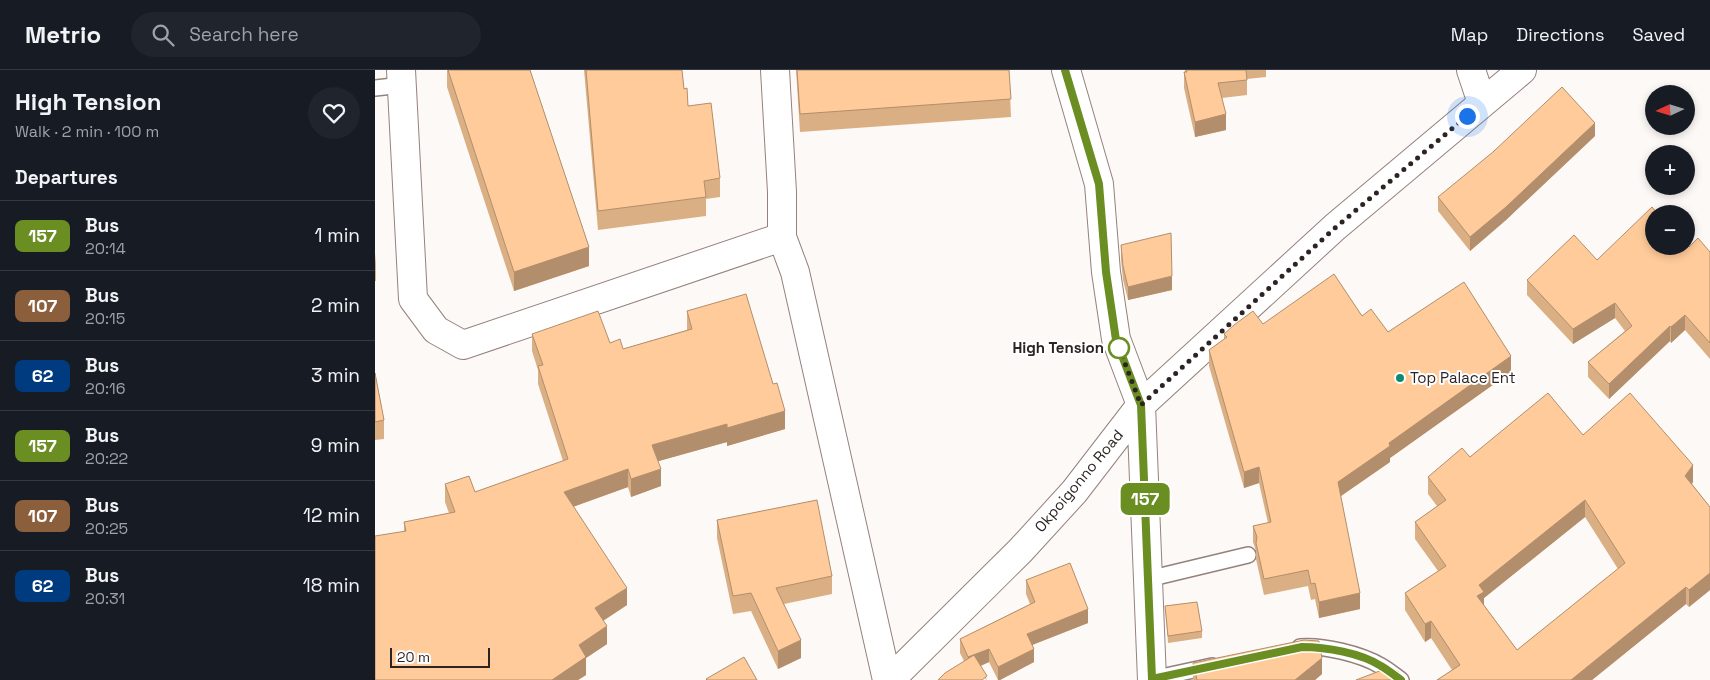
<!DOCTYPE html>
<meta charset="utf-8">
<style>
:root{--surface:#171b24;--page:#20242c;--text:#f1f3f6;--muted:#9ea1a6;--line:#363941}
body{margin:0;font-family:"Space Grotesk",sans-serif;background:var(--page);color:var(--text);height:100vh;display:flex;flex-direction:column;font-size:19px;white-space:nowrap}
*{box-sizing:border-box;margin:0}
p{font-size:16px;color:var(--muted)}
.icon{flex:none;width:28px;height:28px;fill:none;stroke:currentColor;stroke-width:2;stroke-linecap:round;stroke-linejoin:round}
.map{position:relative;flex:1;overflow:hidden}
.sheet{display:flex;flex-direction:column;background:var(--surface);width:375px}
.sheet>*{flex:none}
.badge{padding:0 10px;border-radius:8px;font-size:18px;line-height:32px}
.needle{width:32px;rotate:266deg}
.controls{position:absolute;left:1270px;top:15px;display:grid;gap:10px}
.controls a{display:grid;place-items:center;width:50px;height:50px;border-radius:50%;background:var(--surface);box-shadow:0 2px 8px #0003;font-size:25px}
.scale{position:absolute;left:15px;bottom:12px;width:100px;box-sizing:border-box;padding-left:5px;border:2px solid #2c2422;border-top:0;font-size:14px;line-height:18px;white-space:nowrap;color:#2c2422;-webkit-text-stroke:4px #fff;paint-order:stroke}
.you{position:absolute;width:25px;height:25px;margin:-12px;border:4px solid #fff;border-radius:50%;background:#1a73e8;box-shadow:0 0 0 8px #1a73e833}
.map>.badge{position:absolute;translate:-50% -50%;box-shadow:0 0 0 2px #fff}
h2{padding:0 15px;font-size:19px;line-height:45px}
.round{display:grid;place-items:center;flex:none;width:52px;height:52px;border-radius:26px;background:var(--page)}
.summary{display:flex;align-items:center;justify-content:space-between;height:85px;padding:0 15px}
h1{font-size:24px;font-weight:700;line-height:38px}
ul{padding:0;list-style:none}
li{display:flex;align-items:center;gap:15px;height:70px;padding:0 15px;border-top:1px solid var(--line)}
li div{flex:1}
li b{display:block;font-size:19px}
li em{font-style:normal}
li .badge{min-width:55px;font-weight:700;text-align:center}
header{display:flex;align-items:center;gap:30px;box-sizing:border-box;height:70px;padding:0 25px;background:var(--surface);border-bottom:1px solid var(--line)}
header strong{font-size:24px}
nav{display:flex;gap:28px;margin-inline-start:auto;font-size:18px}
.search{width:350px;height:45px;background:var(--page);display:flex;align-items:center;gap:12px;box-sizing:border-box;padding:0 18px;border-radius:28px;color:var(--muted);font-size:19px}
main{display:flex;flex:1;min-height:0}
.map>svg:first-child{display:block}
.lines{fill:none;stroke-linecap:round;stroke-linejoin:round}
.lane-casing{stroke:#95817c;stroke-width:18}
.street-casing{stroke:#95817c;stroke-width:30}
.lane{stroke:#fff;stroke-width:15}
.street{stroke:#fff;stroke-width:28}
.wall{fill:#dbaf84;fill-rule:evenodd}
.shaded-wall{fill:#b28e6c}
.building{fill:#ffcb9a;stroke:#b28e6c;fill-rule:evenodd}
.line-casing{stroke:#fff;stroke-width:11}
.line{stroke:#6b8e23;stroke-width:8}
.walk{stroke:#2c2422;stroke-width:5;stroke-dasharray:0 9}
.stop-dot{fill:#fff;stroke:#6b8e23;stroke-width:2.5}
.poi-dot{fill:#0b8b70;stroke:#fff;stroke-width:2}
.labels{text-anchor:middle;stroke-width:4;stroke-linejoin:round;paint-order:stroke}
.stop-label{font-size:15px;font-weight:bold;fill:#2c2422;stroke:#fff;text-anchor:end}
.poi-label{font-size:15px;fill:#2c2422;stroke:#fff;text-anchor:start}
.street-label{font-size:15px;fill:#2c2422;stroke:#fff}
</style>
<header>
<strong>Metrio</strong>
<div class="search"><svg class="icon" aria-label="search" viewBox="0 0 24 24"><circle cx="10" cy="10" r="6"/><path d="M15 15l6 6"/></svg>Search here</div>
<nav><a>Map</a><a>Directions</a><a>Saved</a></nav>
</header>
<main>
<section class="sheet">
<div class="summary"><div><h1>High Tension</h1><p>Walk · 2 min · 100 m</p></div><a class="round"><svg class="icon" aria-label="heart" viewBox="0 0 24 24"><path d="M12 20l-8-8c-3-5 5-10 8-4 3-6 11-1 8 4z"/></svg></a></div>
<h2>Departures</h2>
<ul>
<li><span class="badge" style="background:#6b8e23;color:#fff">157</span><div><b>Bus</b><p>20:14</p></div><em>1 min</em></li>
<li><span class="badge" style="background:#8b5e3c;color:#fff">107</span><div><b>Bus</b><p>20:15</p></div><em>2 min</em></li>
<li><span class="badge" style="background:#003b80;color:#fff">62</span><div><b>Bus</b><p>20:16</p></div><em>3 min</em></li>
<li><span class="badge" style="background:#6b8e23;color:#fff">157</span><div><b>Bus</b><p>20:22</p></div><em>9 min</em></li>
<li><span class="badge" style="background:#8b5e3c;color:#fff">107</span><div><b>Bus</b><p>20:25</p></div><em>12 min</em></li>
<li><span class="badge" style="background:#003b80;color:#fff">62</span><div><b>Bus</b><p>20:31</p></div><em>18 min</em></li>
</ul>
</section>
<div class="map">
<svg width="1335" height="610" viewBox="0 0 1335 610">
<rect width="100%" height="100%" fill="#fdf9f7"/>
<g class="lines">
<defs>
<path id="lane" d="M0 18 27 15
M773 509 873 485
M925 577C948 575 986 584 1006 596 1013 600 1019 605 1026 610
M777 609 837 596"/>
<path id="street" d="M26 0 38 229 61 260 88 275 407 167V122L400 0
M691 0 724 114 731 202 741 269 766 335 777 610
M1096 0 1107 33
M407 167 420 202 512 610
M515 610 645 481 699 422 766 335 960 157 1147 0"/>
</defs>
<!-- lane casing -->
<use href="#lane" class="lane-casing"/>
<!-- street casing -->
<use href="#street" class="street-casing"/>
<!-- lane -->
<use href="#lane" class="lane"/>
<!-- street -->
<use href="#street" class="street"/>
</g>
<!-- wall -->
<path class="wall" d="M72 0H155L214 196 139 221 72 17Z
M209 0H307L309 19 313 36 345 108V127L331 129V146L223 160Z
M421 0H634L636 47 425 62Z
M810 0H891V7L872 9V25L847 28 851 60 820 67 809 18V2H810Z
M1220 66 1131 150 1095 181 1063 141V127Z
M746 175 797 220 753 230 748 210 746 189Z
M1335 182V289L1310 260 1296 273 1295 271 1234 329 1213 307V292L1250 261 1240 248 1198 274 1152 225V210L1222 190Z
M0 183 1 194V211H0Z
M312 241 410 359 352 376V372L283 391 286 416 256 427 253 417 198 437 252 535 228 551 232 574 211 588V605L203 610H0L29 461V452L74 443 70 432V414L100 422 188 391 163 314V300L157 281V264L235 273 248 279 312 260Z
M987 246 1013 262 1136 302 1015 388V392L966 426 985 539 944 548 940 529 936 530 933 516 889 525 881 489V481L878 472V456L893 453 884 413 869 418 834 296V280L849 269V264L888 254Z
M0 303 9 350V369L0 370Z
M1208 365 1318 412 1317 414 1335 437V520L1314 537 1311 534 1217 610H1062L1077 600 1056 568 1050 572 1030 540V523L1063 501 1040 469V452L1062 436 1053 424V407L1095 387ZM1210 447 1243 499 1142 580 1109 535V528Z
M342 450 457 506V524L409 534 426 588 403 599 376 541 358 544 342 468Z
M651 510 713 553 657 575 659 592 625 610H623L614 592 606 596 612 610 589 591 585 583V569L655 534 651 524Z
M790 536 827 561V568L793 573Z
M818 593 947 604 940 610H818Z"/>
<!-- shaded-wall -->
<path class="shaded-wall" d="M851 44V60L820 67V52Z
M1220 53V66L1131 150 1095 181V167Z
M214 177V196L139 221V202Z
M797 206V220L753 230V217Z
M1240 233V248L1198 274V259Z
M1310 245V260L1296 273V257Z
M1295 256V271L1234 329V314Z
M1136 286V302L1015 388V392L963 428V412L1014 373Z
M410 341V359L352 376V358Z
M352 354V372L277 393V375Z
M1318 395V412L1310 423V406Z
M884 397V413L869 418V402Z
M253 399V417L189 440V422Z
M286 399V416L256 427V409Z
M1210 430V447L1109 528V539L1102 526 1104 515Z
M1335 503V520L1314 537V520Z
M1311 517V534L1217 610H1196Z
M252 518V535L220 556V538Z
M985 523V539L944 548V532Z
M713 539V553L652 577V564Z
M1056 551V568L1050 572V554Z
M232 556V574L211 588V605L203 610H177L204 575Z
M426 570V588L403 599V581Z
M614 579V592L593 601V587Z
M659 579V592L625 610H623V597Z
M947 588V604L940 610H920Z"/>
<!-- building -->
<path class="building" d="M73 0H155L214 177 139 202Z
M211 0H307L309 19 312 18 313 36 336 33 345 108 329 111 331 127 223 141Z
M422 0H634L636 29 425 44Z
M811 0H871L872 10 843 13 851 44 820 52 809 2H812Z
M1187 17 1220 53 1131 137 1095 167 1063 127 1118 82Z
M1277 137 1283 144H1279V176H1311V174L1314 177 1323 168 1335 182V273L1310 245 1296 257 1295 256 1234 314 1213 292 1257 256 1240 233 1198 259 1152 210 1199 165 1222 190Z
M796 163 797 206 753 217 748 196 746 175Z
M959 204 987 246 996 239 1013 262 1089 212 1136 286 1014 373 1015 376 963 412 985 523 944 532 940 513 936 514 933 500 889 509 881 473 882 467 878 456 896 452 884 397 869 402 834 280 852 267 849 264 859 255 878 241 888 254Z
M371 224 398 314 402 313 410 341 352 358V354L277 375 286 399 256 409 253 399 189 422 252 518 220 538 232 556 204 575 211 587 177 610H0V466L31 461 29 452 80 442 70 414 94 406 100 422 193 389 163 296 168 295 157 264 223 241 235 273 245 269 248 279 317 259 312 241Z
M0 303 9 350 0 352Z
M1173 323 1208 365 1255 323 1318 395 1310 406 1335 437V503L1314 520 1311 517 1196 610H1062L1085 595 1056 551 1050 554 1030 523 1071 496 1040 452 1071 430 1053 407 1087 378 1095 387ZM1210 430 1250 493 1142 580 1102 526 1109 522 1104 515Z
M442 430 457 506 401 518 426 570 403 581 376 523 358 526 342 450Z
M695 493 713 539 652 564 659 579 623 597 614 579 593 587 585 569 660 532 651 510Z
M822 532 827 561 793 566 790 536Z
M929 570 944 571 947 588 920 610H822L818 593Z
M599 585 612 606 607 610H563L570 603Z
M369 587 382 610H332L331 609Z
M1015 597 1024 602 1027 610H981Z"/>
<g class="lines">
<defs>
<path id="line" d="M690 0 724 114 731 202 741 270 766 335 777 609 927 577C951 577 986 583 1006 596 1013 600 1019 605 1026 610"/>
</defs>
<!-- line casing -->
<use href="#line" class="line-casing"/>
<!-- line -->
<use href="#line" class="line"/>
<!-- walk -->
<path class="walk" d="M744 278 766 335 960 158 1092 46"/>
</g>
<!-- markers -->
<circle class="stop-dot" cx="744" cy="278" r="10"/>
<circle class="poi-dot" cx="1025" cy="308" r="5"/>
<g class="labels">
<!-- stop labels -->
<g class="stop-label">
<text x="729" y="283">High Tension</text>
</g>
<!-- poi labels -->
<g class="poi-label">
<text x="1035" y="313">Top Palace Ent</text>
</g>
<!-- street labels -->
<g class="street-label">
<text transform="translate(704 411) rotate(-50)" y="5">Okpoigonno Road</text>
</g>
</g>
</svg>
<div class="controls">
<a><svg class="needle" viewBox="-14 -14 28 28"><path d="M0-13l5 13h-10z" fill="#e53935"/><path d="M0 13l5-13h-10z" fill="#9ea1a6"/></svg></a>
<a>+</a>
<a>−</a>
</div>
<div class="scale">20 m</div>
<div class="you" style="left:1092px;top:46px"></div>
<b class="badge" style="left:770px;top:429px;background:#6b8e23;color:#fff">157</b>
</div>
</main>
